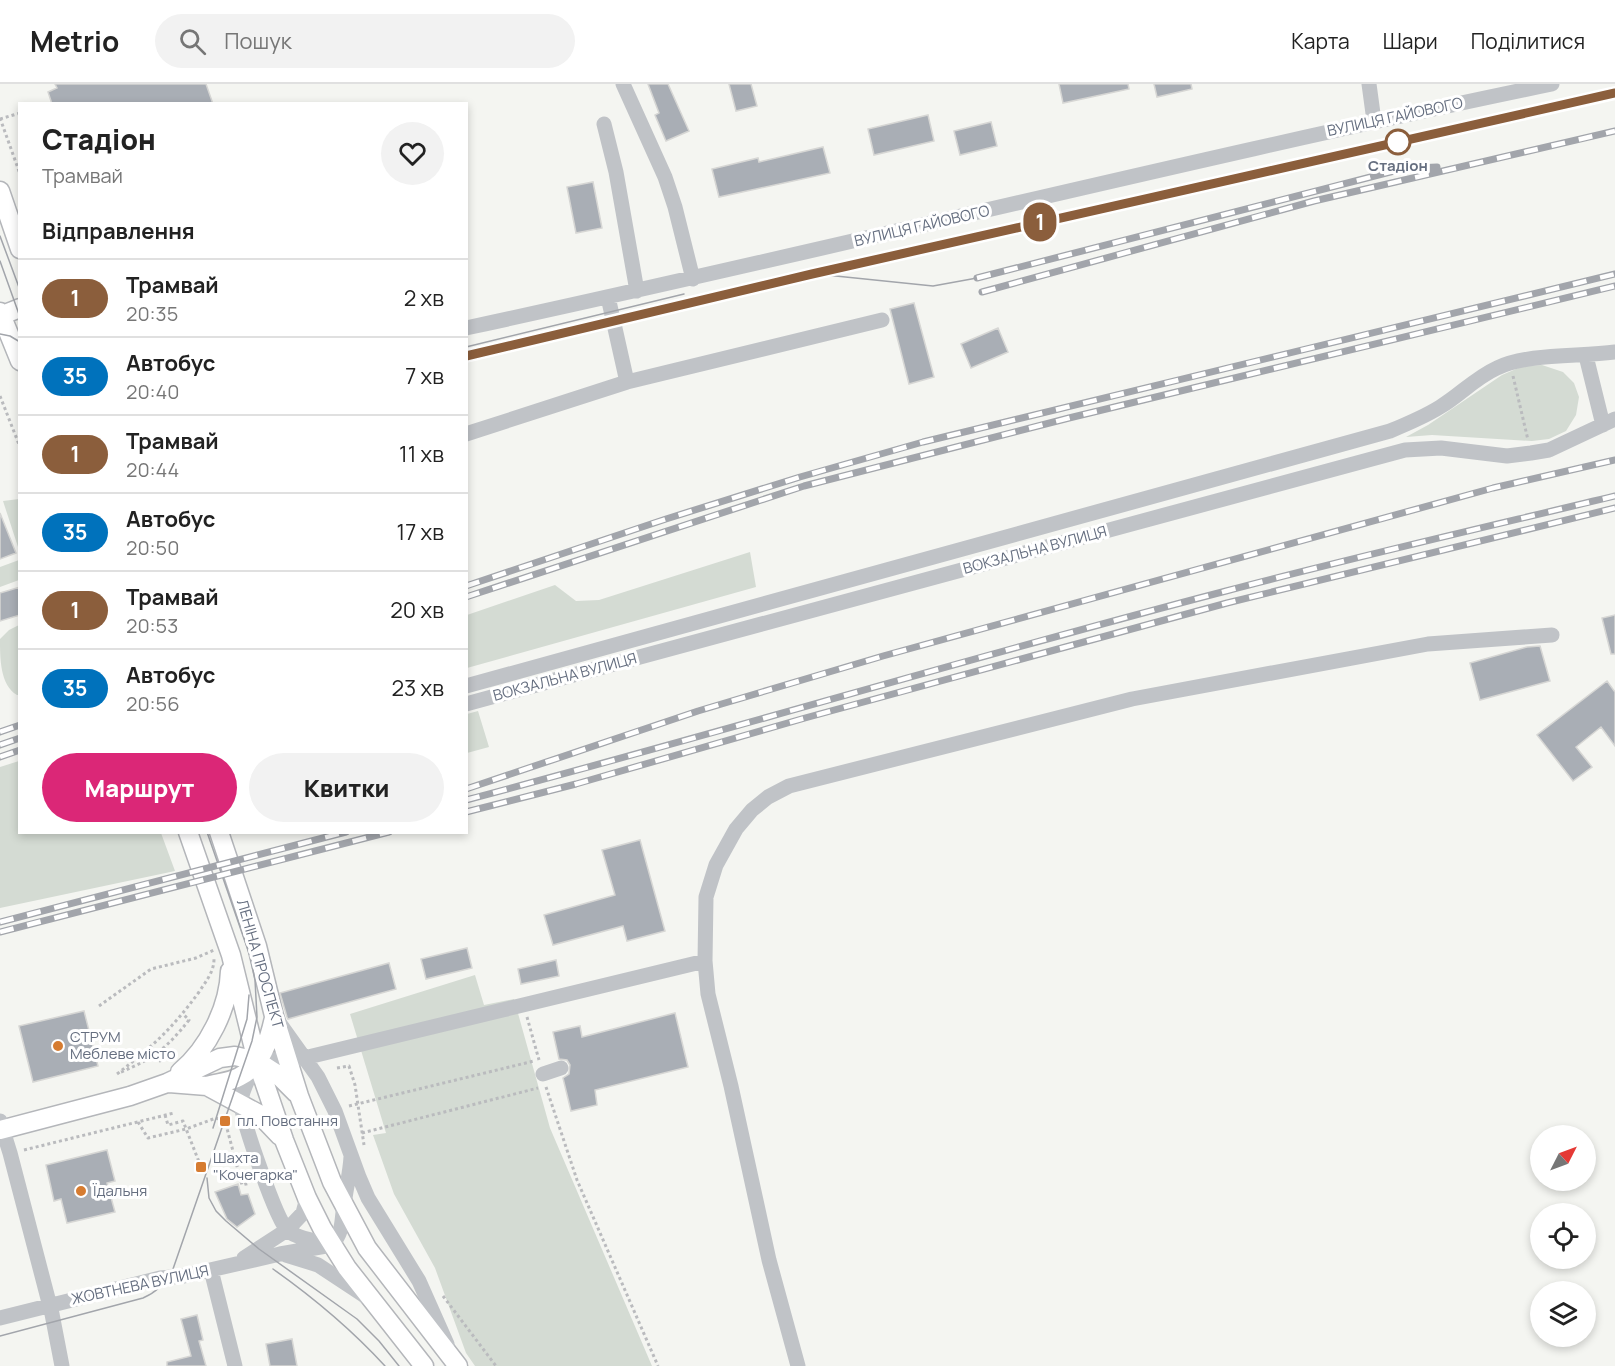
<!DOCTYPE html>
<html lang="uk">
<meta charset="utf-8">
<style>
:root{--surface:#fff;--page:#f2f2f2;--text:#222;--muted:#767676;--line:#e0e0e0;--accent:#db2777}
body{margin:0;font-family:Manrope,sans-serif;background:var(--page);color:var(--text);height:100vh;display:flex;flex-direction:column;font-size:22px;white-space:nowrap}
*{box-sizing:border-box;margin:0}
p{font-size:20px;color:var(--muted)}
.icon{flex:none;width:33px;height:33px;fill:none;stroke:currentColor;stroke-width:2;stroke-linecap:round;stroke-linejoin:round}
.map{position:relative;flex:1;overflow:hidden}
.drawer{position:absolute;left:18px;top:18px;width:450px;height:732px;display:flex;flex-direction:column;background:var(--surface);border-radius:0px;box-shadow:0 3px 9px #0003}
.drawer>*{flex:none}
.badge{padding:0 12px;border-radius:20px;font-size:21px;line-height:39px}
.needle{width:39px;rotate:48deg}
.buttons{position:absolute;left:1530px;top:1041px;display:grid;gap:12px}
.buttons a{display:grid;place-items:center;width:66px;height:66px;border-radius:50%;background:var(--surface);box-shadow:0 3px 9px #0003;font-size:30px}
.map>.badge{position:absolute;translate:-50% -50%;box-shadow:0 0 0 3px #fff}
h2{padding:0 24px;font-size:22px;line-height:54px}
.round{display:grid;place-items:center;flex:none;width:63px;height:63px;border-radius:32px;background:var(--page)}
.summary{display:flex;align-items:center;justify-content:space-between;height:102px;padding:0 24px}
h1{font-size:28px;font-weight:800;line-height:45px}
.button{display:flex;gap:12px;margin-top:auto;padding:12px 24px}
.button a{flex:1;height:69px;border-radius:36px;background:var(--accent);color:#fff;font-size:24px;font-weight:800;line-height:69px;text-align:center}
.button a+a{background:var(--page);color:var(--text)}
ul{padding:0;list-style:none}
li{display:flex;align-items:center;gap:18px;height:78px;padding:0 24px;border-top:2px solid var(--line)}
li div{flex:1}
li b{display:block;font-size:22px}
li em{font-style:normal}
li .badge{min-width:66px;font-weight:700;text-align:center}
header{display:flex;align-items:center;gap:36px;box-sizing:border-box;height:84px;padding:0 30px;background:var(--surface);border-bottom:2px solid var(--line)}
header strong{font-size:28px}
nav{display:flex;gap:33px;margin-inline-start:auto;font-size:21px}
.search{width:420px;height:54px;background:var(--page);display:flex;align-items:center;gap:15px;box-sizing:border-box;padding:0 21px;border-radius:33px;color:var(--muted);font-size:22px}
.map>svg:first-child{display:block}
.green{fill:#d4dbd3}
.building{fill:#a9aeb5;stroke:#d6d6d4;stroke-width:1.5}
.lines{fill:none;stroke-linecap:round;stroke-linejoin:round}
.major-casing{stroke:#b4b6ba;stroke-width:21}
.path{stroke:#babbbe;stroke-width:3;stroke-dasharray:3 3;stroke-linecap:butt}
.minor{stroke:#c0c3c7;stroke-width:15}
.major{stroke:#fff;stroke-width:18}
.tram{stroke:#a2a5ab;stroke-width:1.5}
.rail-casing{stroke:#a2a5ab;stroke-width:7}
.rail{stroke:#fff;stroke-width:4.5;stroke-dasharray:14;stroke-linecap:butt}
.line-casing{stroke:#fff;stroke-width:14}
.line{stroke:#8b5e3c;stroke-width:9}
.stop-dot{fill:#fff;stroke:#8b5e3c;stroke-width:3}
.poi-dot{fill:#d67c31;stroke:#fff;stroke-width:2}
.labels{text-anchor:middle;stroke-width:6;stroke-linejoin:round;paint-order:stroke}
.street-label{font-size:15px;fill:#666f80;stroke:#fff}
.stop-label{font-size:15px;font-weight:bold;fill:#666f80;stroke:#fff}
.poi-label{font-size:15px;fill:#666f80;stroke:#fff;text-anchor:start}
</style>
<header>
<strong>Metrio</strong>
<div class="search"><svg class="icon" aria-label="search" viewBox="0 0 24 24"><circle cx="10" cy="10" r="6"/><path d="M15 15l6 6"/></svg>Пошук</div>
<nav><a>Карта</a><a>Шари</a><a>Поділитися</a></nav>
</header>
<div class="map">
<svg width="1615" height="1282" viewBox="0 0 1615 1282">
<rect width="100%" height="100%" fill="#f4f5f1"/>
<!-- green -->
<path class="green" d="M1542 281 1563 288 1574 299 1579 313 1576 331 1566 347 1549 355 1532 357 1432 351 1406 353 1428 341 1502 291 1523 282Z
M19 415H20L19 466 3 417Z
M750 468 756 503 467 584V531L555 501 576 517 599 516Z
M19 476V496L0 503V483Z
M19 541 20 611H17C0 601 0 574 0 555L9 546Z
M478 627 489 663 467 669V630Z
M19 677 20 748 161 749 175 787 0 824V683Z
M475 891 484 921 514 915 550 1044 652 1282H475L466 1269 435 1184 394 1110 373 1051 386 1049 350 930Z"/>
<!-- building -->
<path class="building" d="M55 0H206L213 20H52L48 8 57 4Z
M648 0H668L689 47 666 57 655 31 659 29Z
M729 0H751L757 22 736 27Z
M1059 0H1128L1129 5 1063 19Z
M1154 0H1191L1192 5 1157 13Z
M928 31 934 57 874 71 868 45Z
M991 38 997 62 960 71 954 47Z
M823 63 830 89 719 113 712 85 758 74 759 78Z
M593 98 602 144 576 149 567 103Z
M914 219 934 293 909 300 890 225Z
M998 244 1008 268 971 284 961 260Z
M0 429 16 469 0 475Z
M20 503V531L0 537V509Z
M1615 531V570H1611L1602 534Z
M1540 562 1550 597 1480 616 1470 579 1527 563Z
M1607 597 1615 608V662L1601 643 1576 663 1592 683 1573 697 1537 651Z
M640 756 665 847 627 857 623 842 553 861 544 831 615 811 602 766Z
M467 864 472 884 426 895 421 875Z
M556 876 559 892 521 900 518 885Z
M389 879 396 905 288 935 287 933 280 909Z
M84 927 98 982 33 998 19 942Z
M675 929 688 983 595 1006 597 1021 571 1027 563 994 569 990 570 981 567 976 559 975 553 948 580 942 582 953Z
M107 1066 115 1097 107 1099 115 1128 67 1139 61 1115 54 1117 46 1081Z
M238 1100 241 1111 248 1110 255 1130 237 1143 227 1135 215 1108Z
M197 1231 203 1256 199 1257 206 1282H167V1278L191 1272 181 1235Z
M292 1255 297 1282H270L266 1260Z"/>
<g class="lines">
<defs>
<path id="major" d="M0 107 20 165
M0 228 20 277
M0 232 20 224
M188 748 231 871 257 977 284 1056 307 1114 322 1144 347 1184 424 1282
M219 748 257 862 274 932 299 1012 332 1098 367 1164 458 1282
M180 988C208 965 229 923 230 887
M169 999 207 1002 259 1030 280 1052
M207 1002C217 999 230 998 239 993 262 982 269 956 274 934
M0 1046 130 1012 167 999 220 974 235 972 257 977 277 990 296 1009"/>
</defs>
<!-- major casing -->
<use href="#major" class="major-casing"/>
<!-- path -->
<path class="path" d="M49 20 52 19
M0 34 20 90
M0 35 20 29
M1513 292 1528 356
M0 312 20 363
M99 922 151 885 196 874 214 866
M527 933 539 976
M157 970 161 978
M337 984 349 982 355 1001 364 1061
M121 988C153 975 168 963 189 936L183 930
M117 990C153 962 172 945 199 908 206 897 214 888 214 875
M546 1003 577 1096 658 1282
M349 1022 534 977
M165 1031 168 1041 183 1037 201 1083
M138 1038 148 1054 186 1045 216 1034 225 1037 242 1101 250 1099
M362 1049 538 1004
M24 1066 174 1029
M443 1212 496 1282"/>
<!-- minor -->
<path class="minor" d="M623 0 665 93 675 123 693 195
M1369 0 1374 37
M604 40 616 88 637 207
M608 213 627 298
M466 244C829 166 1189 75 1552 0
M1586 272 1603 341
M466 350 627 298 882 236
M466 602 1390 347C1407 340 1424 333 1440 323 1460 311 1475 294 1497 284 1528 269 1579 273 1615 268
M466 620 1405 366 1441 364 1507 372 1531 369 1549 366 1615 335
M278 937 318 993 335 1027 359 1093 368 1114 419 1197 447 1260
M543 990 561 984
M0 1037 10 1069 52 1230 62 1282
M332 1161C319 1157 298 1155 288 1147 276 1136 243 1038 241 1020 240 1007 252 989 257 977L304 974 705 877
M286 1171 318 1181 365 1212
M244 1174 287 1146 303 1129 307 1114
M211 1186 235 1282
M0 1234 160 1194 184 1192 280 1170 332 1161C344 1146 341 1138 344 1121 346 1104 350 1090 351 1073
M798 1282 769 1176 731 1002 708 910 705 877 706 813 716 781 736 745 752 726 768 713 789 702 1132 615 1428 560 1552 551"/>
<!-- major -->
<use href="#major" class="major"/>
<!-- tram -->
<path class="tram" d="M0 152 20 206
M0 177 20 233
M826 191 933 202 977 194
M0 250 10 252 20 258
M466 263 684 210
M466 272 812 190 1615 10
M213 1044 247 935 249 911
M207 1094 209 1114 216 1127 226 1137 259 1165 357 1235 379 1257 399 1282
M273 1185C314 1214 351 1245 385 1282
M0 1252 143 1214C157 1208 166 1199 173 1185L252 957 257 933 255 896 250 872 207 748"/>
<defs>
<path id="rail" d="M977 194 1394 87 1416 84 1437 83
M982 208 1314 117 1615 47
M466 502 666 435 800 393 923 358 1615 190
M466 513 804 402 1069 334 1615 202
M0 648 20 641
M0 661 20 654
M0 673 20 666
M466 705 698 627 883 572 1493 404 1615 376
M466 716C720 649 972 573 1226 507 1355 473 1486 443 1615 412
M466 728 576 700 805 634 1227 519 1615 424
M0 838 346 748
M0 848 389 748"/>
</defs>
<!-- rail casing -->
<use href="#rail" class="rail-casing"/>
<!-- rail -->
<use href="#rail" class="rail"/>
</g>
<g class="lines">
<defs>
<path id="line" d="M466 272 812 190 1615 9"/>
</defs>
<!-- line casing -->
<use href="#line" class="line-casing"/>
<!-- line -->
<use href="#line" class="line"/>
</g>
<!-- markers -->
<circle class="stop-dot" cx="1398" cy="58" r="12"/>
<g class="poi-dot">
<circle cx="58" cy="962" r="6"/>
<rect x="219" y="1031" width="12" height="12" rx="3"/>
<rect x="195" y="1077" width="12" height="12" rx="3"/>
<circle cx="81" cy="1107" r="6"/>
</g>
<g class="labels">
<!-- street labels -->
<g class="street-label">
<text transform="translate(1395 33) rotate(-12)" y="5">ВУЛИЦЯ ГАЙОВОГО</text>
<text transform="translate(922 142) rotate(-13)" y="5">ВУЛИЦЯ ГАЙОВОГО</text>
<text transform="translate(1035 466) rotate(-15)" y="5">ВОКЗАЛЬНА ВУЛИЦЯ</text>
<text transform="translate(565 593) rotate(-15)" y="5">ВОКЗАЛЬНА ВУЛИЦЯ</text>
<text transform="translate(260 880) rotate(74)" y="5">ЛЕНІНА ПРОСПЕКТ</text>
<text transform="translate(140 1201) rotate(-12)" y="5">ЖОВТНЕВА ВУЛИЦЯ</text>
</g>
<!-- stop labels -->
<g class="stop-label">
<text x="1398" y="87">Стадіон</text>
</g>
<!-- poi labels -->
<g class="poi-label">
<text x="70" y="958">СТРУМ<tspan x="70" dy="17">Меблеве місто</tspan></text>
<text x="237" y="1042">пл. Повстання</text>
<text x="213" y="1079">Шахта<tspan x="213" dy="17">"Кочегарка"</tspan></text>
<text x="93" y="1112">Їдальня</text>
</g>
</g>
</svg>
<div class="buttons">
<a><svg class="needle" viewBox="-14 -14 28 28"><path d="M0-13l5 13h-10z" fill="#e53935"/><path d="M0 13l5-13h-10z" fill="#767676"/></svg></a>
<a><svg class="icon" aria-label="locate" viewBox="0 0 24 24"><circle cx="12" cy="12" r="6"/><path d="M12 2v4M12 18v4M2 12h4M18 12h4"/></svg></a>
<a><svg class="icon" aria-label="layers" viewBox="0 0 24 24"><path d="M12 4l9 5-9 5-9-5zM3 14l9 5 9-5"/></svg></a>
</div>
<b class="badge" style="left:1040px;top:138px;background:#8b5e3c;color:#fff">1</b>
<section class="drawer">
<div class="summary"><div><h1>Стадіон</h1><p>Трамвай</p></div><a class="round"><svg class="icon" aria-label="heart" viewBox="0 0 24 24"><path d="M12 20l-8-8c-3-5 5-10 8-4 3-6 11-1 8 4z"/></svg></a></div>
<h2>Відправлення</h2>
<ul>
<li><span class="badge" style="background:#8b5e3c;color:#fff">1</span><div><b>Трамвай</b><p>20:35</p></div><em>2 хв</em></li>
<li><span class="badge" style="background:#0072bc;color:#fff">35</span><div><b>Автобус</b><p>20:40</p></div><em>7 хв</em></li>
<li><span class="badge" style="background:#8b5e3c;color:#fff">1</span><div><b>Трамвай</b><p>20:44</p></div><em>11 хв</em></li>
<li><span class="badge" style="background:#0072bc;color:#fff">35</span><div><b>Автобус</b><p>20:50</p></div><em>17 хв</em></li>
<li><span class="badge" style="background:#8b5e3c;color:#fff">1</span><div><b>Трамвай</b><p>20:53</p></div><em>20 хв</em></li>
<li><span class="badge" style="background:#0072bc;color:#fff">35</span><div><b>Автобус</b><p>20:56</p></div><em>23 хв</em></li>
</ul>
<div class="button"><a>Маршрут</a><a>Квитки</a></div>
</section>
</div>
